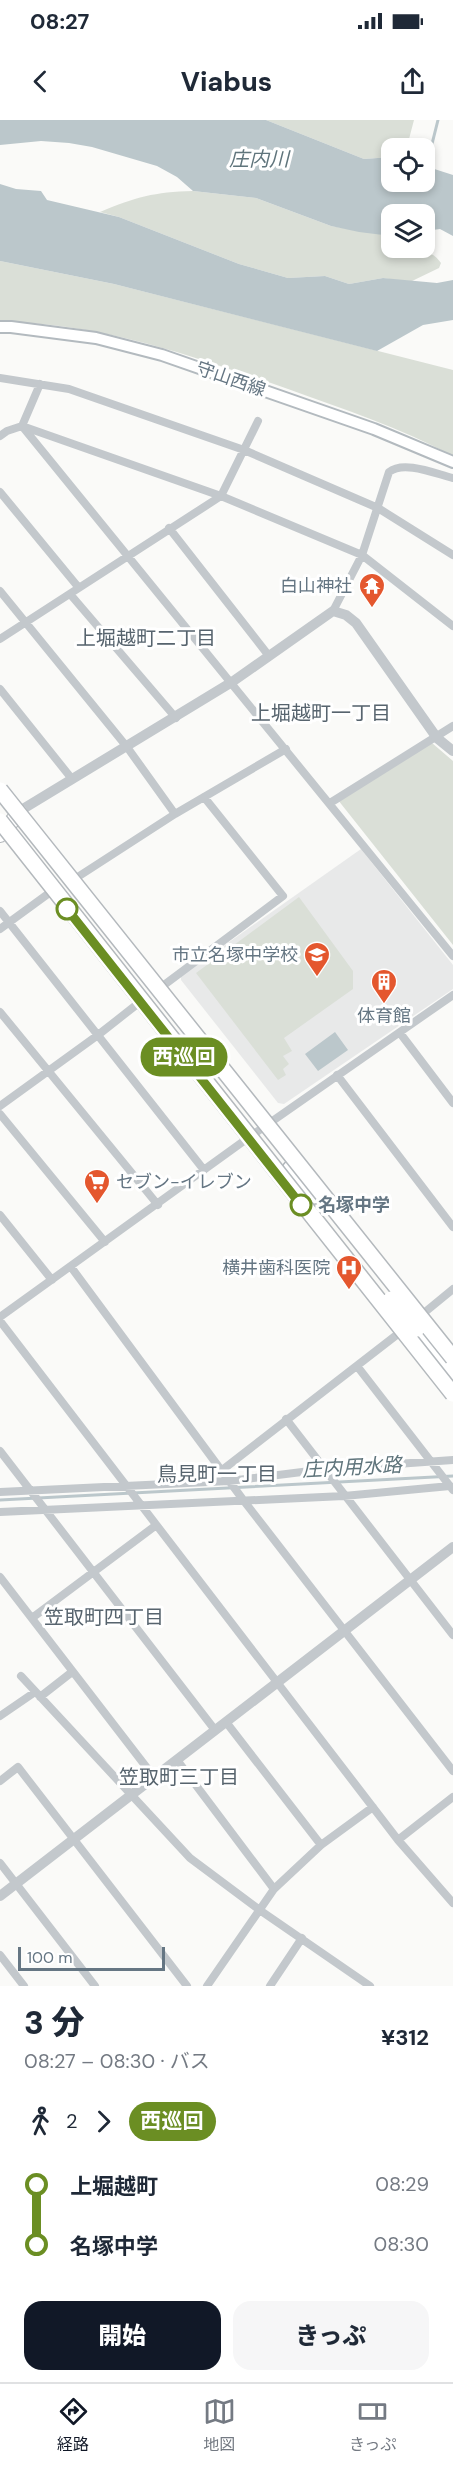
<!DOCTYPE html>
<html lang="ja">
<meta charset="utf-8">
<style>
:root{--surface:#fff;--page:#f6f6f7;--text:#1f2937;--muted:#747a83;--line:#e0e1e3;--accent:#111827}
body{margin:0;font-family:"DM Sans","Noto Sans JP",sans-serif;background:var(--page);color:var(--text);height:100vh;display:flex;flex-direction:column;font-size:22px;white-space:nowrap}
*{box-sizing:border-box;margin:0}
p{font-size:20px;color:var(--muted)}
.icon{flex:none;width:33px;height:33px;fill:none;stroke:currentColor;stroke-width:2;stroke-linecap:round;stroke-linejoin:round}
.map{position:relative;height:1866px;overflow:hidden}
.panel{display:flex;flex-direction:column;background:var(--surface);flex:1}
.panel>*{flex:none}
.badge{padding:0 12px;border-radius:20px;font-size:21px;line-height:39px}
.buttons{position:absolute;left:381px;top:18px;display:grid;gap:12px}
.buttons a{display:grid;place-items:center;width:54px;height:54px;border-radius:12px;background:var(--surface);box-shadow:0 3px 9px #0003;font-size:30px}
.scale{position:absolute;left:18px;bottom:15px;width:147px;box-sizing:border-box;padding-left:6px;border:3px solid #657683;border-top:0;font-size:16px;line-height:21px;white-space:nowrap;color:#657683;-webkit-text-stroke:4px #fff;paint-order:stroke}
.map>.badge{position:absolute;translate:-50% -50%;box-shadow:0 0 0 3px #fff}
.legs{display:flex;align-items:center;gap:9px;height:66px;padding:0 24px;font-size:20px}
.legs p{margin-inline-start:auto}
.headline{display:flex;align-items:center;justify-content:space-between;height:102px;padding:0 24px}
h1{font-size:33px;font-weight:800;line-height:45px}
.button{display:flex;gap:12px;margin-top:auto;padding:12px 24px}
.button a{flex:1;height:69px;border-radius:18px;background:var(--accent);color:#fff;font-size:24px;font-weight:800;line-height:69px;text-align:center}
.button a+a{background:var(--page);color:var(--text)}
ul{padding:0 24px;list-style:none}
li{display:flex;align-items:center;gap:21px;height:60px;font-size:22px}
li i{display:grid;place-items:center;width:9px;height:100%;margin:0 8px;background:currentColor}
li i::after{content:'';width:15px;height:15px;margin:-8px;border:4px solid;border-radius:50%;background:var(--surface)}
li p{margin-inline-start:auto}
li:first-child i{background:linear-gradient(#0000 50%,currentColor 0)}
li:last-child i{background:linear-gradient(currentColor 50%,#0000 0)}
.status{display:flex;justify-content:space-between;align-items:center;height:42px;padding:0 30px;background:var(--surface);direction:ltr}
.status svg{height:16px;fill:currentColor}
header{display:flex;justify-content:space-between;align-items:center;height:78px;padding:0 24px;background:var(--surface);font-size:27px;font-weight:800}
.tab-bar{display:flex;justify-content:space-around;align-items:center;height:84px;border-top:2px solid var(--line);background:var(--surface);font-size:16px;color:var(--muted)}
.tab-bar a{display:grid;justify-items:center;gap:3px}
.tab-bar .active{color:var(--accent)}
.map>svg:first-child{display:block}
.built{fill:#e8e9e9}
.green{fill:#dadfd7}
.water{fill:#bbc7cb}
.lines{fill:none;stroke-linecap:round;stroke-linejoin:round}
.stream{stroke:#bbc7cb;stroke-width:3}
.secondary-casing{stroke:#b3babf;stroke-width:14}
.trunk-casing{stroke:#b4b9bd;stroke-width:16}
.motorway-casing{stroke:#b4b9bd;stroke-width:18}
.minor{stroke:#c3c8cc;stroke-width:8}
.tertiary{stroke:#c3c8cc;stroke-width:10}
.secondary{stroke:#fff;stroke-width:10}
.trunk{stroke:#fff;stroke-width:14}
.motorway{stroke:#fff;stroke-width:15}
.motorway-bridge-casing{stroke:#b4b9bd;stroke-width:18;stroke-linecap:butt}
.motorway-bridge{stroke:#fff;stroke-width:15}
.line-1-casing{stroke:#fff;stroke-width:14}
.line-1{stroke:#6b8e23;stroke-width:9}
.stop-1-dot{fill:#fff;stroke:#6b8e23;stroke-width:3}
.labels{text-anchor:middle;stroke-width:6;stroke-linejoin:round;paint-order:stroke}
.street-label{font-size:18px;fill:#657683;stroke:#fff}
.poi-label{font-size:18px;fill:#657683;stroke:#fff;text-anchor:end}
.stop-label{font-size:18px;font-weight:bold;fill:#657683;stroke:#fff;text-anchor:start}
.water-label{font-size:20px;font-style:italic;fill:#60757c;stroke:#fff}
.neighbourhood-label{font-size:20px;fill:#57646e;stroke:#fff}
</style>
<div class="status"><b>08:27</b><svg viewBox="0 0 49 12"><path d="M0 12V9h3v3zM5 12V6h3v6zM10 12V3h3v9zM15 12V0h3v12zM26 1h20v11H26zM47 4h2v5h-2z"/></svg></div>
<header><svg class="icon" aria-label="back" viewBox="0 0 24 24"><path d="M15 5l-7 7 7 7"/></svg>Viabus<svg class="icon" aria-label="share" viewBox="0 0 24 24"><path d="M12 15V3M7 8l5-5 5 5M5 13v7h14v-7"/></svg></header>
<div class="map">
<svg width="453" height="1866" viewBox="0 0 453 1866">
<rect width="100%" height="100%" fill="#fafaf8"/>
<!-- built -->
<path class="built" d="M361 729 453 845V869L284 984 278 983 181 860V856Z"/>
<!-- green -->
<path class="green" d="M266 0H414L409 19 417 22 415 28H392L391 37 364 39Z
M193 71 256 78 331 106 391 116 392 128C410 128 429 126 441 143L439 148 410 162 383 158 349 164 325 156 288 158 239 144 119 97 100 92C136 77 154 72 193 71Z
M0 141 114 164 453 250V336C401 308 343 289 288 269 195 237 99 202 0 202Z
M432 623 453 641V825L338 680Z
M299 777 353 851V869L284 918 292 931 283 936 289 944 283 949 286 955 278 960 196 853Z"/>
<!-- water -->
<path class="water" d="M0 0H266L364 39 391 37 392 62H424L425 46 453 55V116L440 109 425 111 424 94H392L391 116 359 112 331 106 256 78 193 71 177 57 157 46 92 27 69 23 41 21 0 25Z
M0 64 16 69 41 71 47 80 119 97 239 144 288 158 325 156 349 164 383 158 437 163 453 160V200L423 205 377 231 114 164 0 141Z
M335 912 348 930 318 951 305 934Z"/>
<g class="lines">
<!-- stream -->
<path class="stream" d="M424 56 438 0
M0 1380 453 1356"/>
<defs>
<path id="secondary" d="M0 207H11L96 218 162 235 374 309 453 342"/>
<path id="trunk" d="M0 715 20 692"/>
<path id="motorway" d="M291 1048 314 1076
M417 1209 453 1255"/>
</defs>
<!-- secondary casing -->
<use href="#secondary" class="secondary-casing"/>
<!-- trunk casing -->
<use href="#trunk" class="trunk-casing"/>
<!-- motorway casing -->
<use href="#motorway" class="motorway-casing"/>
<!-- minor -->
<path class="minor" d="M0 258 69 269 244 330 378 388 453 435
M40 264 22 306 453 836
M0 316 7 311 22 306 221 376 362 435 453 506
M0 372 79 468
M169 408 269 536
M0 471 127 627 175 694
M70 474 176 598
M333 491 362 435 389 352C404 340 436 354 453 358
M0 519 221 376 258 301
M0 569 72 659
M330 683 453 606
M73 760 175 694 286 629
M0 791 204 1050
M0 809 52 771
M160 868 283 776 204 677
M0 892 158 1085
M400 913 453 983
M337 955 453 1107
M0 986 98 915 140 882
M0 994 105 1122
M0 1095 52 1160
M71 1147 244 1381 453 1651
M0 1197 248 1018 453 875
M419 1197 453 1169
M0 1201 398 1720 453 1783
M357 1246 453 1370
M286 1299 453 1515
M0 1331 215 1610
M221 1351 403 1210
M0 1372 229 1361 326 1349 453 1340
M0 1392 344 1376 450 1366
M0 1457 154 1657
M32 1498 155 1406
M21 1556 190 1738 261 1791 370 1866
M40 1577 72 1552
M0 1596 35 1572
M226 1602 321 1725
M177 1640 274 1769
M0 1661 18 1647 187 1866
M398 1720 453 1677
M0 1743 95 1866
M0 1835 24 1866
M207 1866 274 1769 321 1725 373 1687
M270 1866 302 1818"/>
<!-- tertiary -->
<path class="tertiary" d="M13 695 232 562 333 491 346 495 356 503 437 618 453 631
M0 1776 453 1427"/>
<!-- secondary -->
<use href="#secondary" class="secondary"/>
<!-- trunk -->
<use href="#trunk" class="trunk"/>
<!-- motorway -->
<use href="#motorway" class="motorway"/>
<defs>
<path id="motorway-bridge" d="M0 670 453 1238
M0 701 453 1274
M391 1179 417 1209"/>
</defs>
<!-- motorway-bridge casing -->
<use href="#motorway-bridge" class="motorway-bridge-casing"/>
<!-- motorway-bridge -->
<use href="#motorway-bridge" class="motorway-bridge"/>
</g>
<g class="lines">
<defs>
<path id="line-1" d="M67 789 301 1085"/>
</defs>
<!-- line-1 casing -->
<use href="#line-1" class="line-1-casing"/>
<!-- line-1 -->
<use href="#line-1" class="line-1"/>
</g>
<!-- icons -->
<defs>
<symbol id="temple-pin" viewBox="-11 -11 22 30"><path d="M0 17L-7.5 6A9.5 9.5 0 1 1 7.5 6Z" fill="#e4572e" stroke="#fff"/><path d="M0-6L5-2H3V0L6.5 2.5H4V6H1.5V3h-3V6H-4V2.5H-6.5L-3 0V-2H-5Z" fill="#fff"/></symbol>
<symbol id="school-pin" viewBox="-11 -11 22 30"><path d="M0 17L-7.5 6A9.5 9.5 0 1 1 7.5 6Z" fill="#e4572e" stroke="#fff"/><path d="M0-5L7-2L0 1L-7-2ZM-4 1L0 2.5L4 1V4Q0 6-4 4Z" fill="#fff"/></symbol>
<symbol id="building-pin" viewBox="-11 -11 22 30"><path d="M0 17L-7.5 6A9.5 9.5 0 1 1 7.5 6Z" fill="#e4572e" stroke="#fff"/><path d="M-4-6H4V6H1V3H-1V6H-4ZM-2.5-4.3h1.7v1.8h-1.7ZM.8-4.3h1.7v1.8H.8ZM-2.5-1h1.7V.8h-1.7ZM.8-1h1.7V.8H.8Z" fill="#fff"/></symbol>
<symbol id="supermarket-pin" viewBox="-11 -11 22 30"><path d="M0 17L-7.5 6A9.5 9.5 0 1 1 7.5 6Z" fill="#e4572e" stroke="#fff"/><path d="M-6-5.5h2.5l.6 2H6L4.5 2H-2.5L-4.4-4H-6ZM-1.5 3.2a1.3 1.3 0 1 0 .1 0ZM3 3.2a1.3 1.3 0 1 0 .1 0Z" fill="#fff"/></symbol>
<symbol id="hospital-pin" viewBox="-11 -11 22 30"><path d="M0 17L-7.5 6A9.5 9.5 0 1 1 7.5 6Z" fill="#e4572e" stroke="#fff"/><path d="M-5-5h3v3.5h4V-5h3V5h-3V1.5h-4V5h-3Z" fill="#fff"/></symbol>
</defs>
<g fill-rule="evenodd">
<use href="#temple-pin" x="357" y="451" width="30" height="40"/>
<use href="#school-pin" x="302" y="820" width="30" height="40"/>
<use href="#building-pin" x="369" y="847" width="30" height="40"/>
<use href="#supermarket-pin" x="82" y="1047" width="30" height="40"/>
<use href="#hospital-pin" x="334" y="1133" width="30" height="40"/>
</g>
<!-- markers -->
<g class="stop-1-dot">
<circle cx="67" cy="789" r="10"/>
<circle cx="301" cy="1085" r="10"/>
</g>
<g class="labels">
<!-- street labels -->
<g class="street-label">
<text transform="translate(231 259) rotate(19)" y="6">守山西線</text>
</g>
<!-- poi labels -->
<g class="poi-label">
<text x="352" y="472">白山神社</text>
<text x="298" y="841">市立名塚中学校</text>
<text x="384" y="902" text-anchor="middle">体育館</text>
<text x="116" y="1068" text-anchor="start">セブン-イレブン</text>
<text x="330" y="1154">横井歯科医院</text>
</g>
<!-- stop labels -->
<g class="stop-label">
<text x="318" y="1091">名塚中学</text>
</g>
<!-- water labels -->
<g class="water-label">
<text x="259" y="46">庄内川</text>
<text transform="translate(352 1347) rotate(-3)" y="7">庄内用水路</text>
</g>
<!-- neighbourhood labels -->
<g class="neighbourhood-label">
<text x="146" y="525">上堀越町二丁目</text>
<text x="321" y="600">上堀越町一丁目</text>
<text x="217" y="1361">鳥見町一丁目</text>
<text x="104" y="1504">笠取町四丁目</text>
<text x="179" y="1664">笠取町三丁目</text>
</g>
</g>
</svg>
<div class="buttons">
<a><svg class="icon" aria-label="locate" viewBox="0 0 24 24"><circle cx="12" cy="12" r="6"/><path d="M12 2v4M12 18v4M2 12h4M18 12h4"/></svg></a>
<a><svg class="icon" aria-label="layers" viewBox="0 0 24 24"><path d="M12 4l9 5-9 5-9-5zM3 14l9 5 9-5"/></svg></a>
</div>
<div class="scale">100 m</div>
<b class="badge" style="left:184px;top:937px;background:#6b8e23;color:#fff">西巡回</b>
</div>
<section class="panel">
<div class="headline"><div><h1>3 分</h1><p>08:27 – 08:30 · バス</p></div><b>¥312</b></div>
<div class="legs"><svg class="icon" aria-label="walk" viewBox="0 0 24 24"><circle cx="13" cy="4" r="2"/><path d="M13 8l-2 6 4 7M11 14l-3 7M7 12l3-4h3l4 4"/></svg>2<svg class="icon" aria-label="forward" viewBox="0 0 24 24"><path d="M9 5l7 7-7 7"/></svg><b class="badge" style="background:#6b8e23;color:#fff">西巡回</b></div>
<ul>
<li><i style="color:#6b8e23"></i><b>上堀越町</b><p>08:29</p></li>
<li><i style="color:#6b8e23"></i><b>名塚中学</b><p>08:30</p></li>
</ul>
<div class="button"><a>開始</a><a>きっぷ</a></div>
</section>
<nav class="tab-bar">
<a class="active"><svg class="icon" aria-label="directions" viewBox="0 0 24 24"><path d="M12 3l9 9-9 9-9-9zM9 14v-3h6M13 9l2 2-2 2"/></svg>経路</a>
<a><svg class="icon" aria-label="map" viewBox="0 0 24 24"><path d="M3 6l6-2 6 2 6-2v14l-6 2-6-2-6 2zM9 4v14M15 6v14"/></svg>地図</a>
<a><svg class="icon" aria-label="tickets" viewBox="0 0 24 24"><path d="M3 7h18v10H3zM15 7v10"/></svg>きっぷ</a>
</nav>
